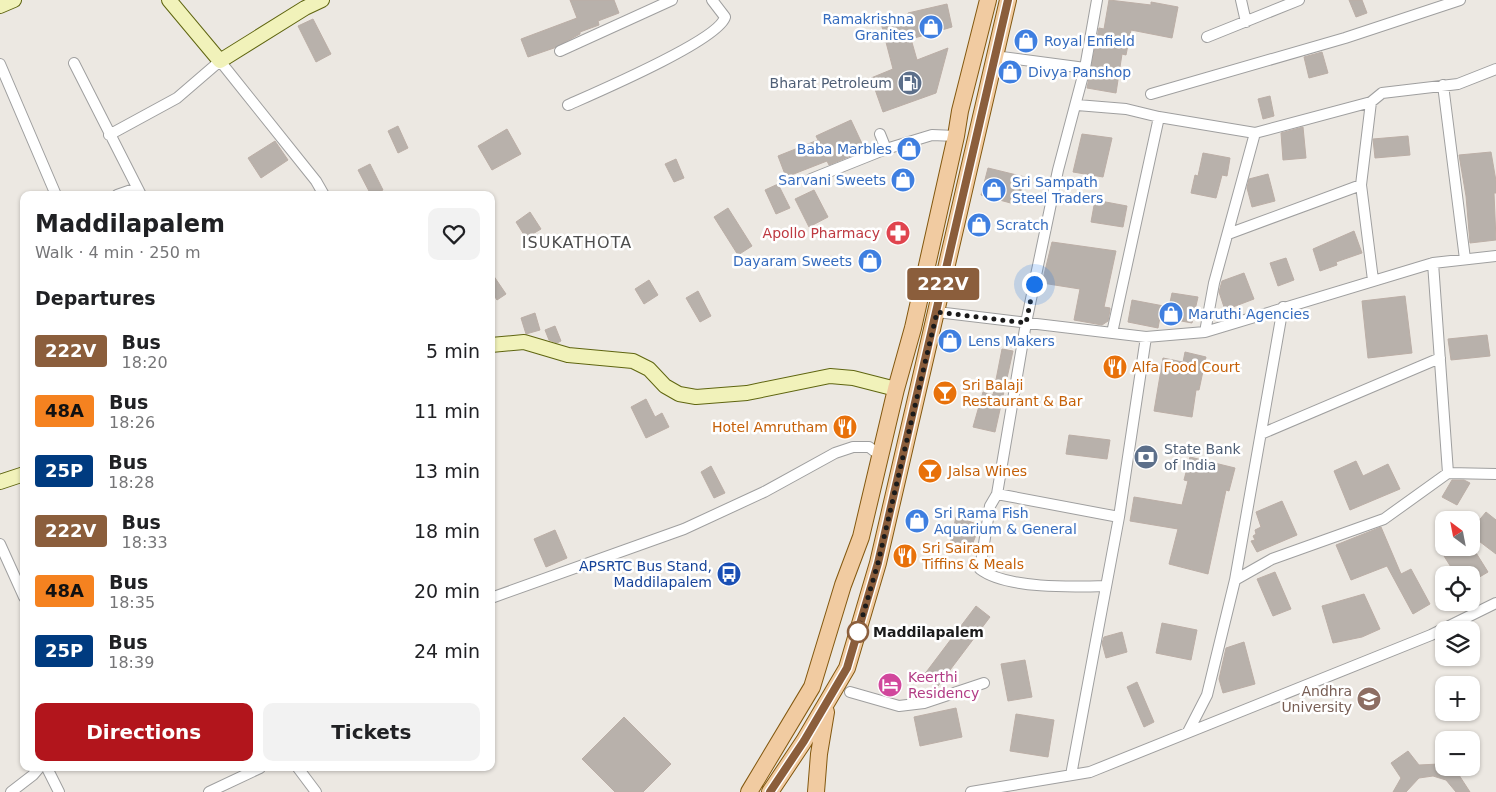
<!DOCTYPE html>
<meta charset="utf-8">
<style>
:root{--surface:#fff;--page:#f2f2f2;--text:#202124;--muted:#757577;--accent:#b2151c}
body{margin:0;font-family:"DejaVu Sans",sans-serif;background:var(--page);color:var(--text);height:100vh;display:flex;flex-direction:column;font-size:19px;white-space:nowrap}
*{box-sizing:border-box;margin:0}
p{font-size:16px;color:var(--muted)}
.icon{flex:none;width:28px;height:28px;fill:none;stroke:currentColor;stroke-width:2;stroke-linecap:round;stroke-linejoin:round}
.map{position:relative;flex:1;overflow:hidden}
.drawer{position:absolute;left:20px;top:191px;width:475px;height:580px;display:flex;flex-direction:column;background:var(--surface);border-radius:10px;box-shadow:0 1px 4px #0004}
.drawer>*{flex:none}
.badge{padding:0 10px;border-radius:4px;font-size:18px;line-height:32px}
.needle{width:32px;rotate:328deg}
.fabs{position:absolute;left:1435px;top:511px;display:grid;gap:10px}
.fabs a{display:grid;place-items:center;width:45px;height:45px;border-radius:10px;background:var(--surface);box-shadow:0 1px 4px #0004;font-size:25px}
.you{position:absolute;width:25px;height:25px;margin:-12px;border:4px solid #fff;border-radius:50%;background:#1a73e8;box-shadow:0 0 0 8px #1a73e833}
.map>.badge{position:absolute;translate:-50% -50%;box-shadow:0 0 0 2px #fff}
h2{padding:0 15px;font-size:19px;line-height:45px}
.round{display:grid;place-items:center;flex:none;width:52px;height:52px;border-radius:10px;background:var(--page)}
.summary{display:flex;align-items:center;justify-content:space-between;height:85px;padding:0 15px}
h1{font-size:24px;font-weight:800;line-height:38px}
.action{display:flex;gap:10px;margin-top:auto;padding:10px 15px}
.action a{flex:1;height:58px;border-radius:10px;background:var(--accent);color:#fff;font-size:20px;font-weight:800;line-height:58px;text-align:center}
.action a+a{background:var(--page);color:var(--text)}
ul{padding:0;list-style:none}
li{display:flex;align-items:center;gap:15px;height:60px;padding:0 15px}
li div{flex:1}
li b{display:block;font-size:19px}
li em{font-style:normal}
li .badge{min-width:55px;font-weight:700;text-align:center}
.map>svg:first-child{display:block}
.building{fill:#b8b1ab;stroke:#bbaea6}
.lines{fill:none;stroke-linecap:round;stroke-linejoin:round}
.street-casing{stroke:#9f9f9f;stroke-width:12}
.secondary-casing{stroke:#5f6510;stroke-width:16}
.primary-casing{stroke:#83580f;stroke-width:18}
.street{stroke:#fff;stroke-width:10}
.secondary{stroke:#f1f2ba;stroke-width:14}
.primary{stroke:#f1cba1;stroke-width:16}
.line-casing{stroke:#fff;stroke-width:11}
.line{stroke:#8b5e3c;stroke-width:8}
.walk{stroke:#1b1b1b;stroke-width:5;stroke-dasharray:0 9}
.stop-dot{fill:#fff;stroke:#8b5e3c;stroke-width:2.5}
.labels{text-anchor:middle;stroke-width:5;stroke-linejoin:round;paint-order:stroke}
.shop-label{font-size:14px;fill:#366cbe;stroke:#fff;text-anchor:start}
.service-label{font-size:14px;fill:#4e5e75;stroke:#fff;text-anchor:end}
.health-label{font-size:14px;fill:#be3a42;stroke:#fff;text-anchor:end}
.food-label{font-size:14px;fill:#c56008;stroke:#fff;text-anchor:start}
.transit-label{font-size:14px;fill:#164399;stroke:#fff;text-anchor:end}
.stop-label{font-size:14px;font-weight:bold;fill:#1b1b1b;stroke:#fff;text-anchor:start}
.hotel-label{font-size:14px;fill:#b23c85;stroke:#fff;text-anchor:start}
.education-label{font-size:14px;fill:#785e54;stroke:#fff;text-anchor:end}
.quarter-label{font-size:16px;letter-spacing:1px;fill:#4e4e4e;stroke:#fff}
</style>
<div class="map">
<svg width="1496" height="792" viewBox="0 0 1496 792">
<rect width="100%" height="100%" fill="#ece8e2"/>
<!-- building -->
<path class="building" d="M570 0H614L619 13 598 21 599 25 580 32V34L554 48 528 57 521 39 577 18Z
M1109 0 1151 5V2L1178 7 1172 38 1131 30 1126 55 1122 54 1116 93 1087 88 1099 28 1104 29Z
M1349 0H1362L1367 13 1356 17Z
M947 4 952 27 911 39 917 60 948 48 936 93 883 112 871 78 893 69 881 23 908 16V13Z
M313 19 331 54 316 62 298 26Z
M1322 52 1328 73 1309 78 1304 57Z
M1270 96 1274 116 1263 119 1258 99Z
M851 120 865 150 829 165 827 161 786 177 778 156 818 140 816 136Z
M398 126 408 148 398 153 388 131Z
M1303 127 1306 158 1283 160 1281 133Z
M507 129 521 154 492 170 478 146Z
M1082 134 1112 138 1103 177 1073 172Z
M1408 136 1410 155 1375 158 1373 139Z
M275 141 288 160 261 178 248 158Z
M1491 152 1496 181V193H1494L1496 240 1470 243 1466 196 1459 155Z
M1203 153 1230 158 1227 176 1222 175 1216 198 1191 193 1195 175 1198 176Z
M676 159 684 178 674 182 665 164Z
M370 164 383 190 371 195 358 170Z
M988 168 1025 177 1018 205 981 195Z
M1268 174 1275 201 1252 207 1247 188 1249 179Z
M778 184 790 208 776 214 765 190Z
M814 190 828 217 809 227 795 199Z
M1095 200 1127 206 1123 227 1091 222Z
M728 208 752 246 738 255 714 217Z
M530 212 541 229 526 238 516 222Z
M1354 231 1362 253 1336 262 1337 265 1320 271 1313 249Z
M1052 242 1116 251 1104 307 1110 308V310L1108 321 1102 325 1074 320 1080 289 1042 283Z
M1286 258 1294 280 1278 286 1270 263Z
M491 272 506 294 497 300 491 291Z
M1244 273 1254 299 1225 310 1219 292 1222 281Z
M649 280 658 295 644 304 635 289Z
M698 291 711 316 700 322 686 298Z
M1172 293 1198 297 1192 323 1160 317 1158 328 1128 322 1132 300 1169 307Z
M1405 296 1412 353 1368 358 1362 301Z
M535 313 540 330 526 334 521 318Z
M555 326 561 341 557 343 549 340 545 330Z
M1487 335 1490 356 1451 360 1448 339Z
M1002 349 1013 351 995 432 973 427 983 392 993 395Z
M1185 352 1206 357 1199 390H1196L1192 417 1154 411 1163 358 1183 362Z
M646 399 655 417 662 413 669 427 646 438 631 407Z
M1069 435 1110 440 1107 459 1066 454Z
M1190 457 1235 468 1229 491 1226 490 1208 574 1169 564 1178 529 1130 521 1134 497 1182 505 1188 481 1184 480Z
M1356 461 1363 476 1388 464 1400 489 1350 510 1334 471Z
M711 466 725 493 714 498 701 472Z
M1452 480H1464L1470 483 1457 505 1442 497Z
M1282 501 1297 535 1257 552 1251 541 1255 540 1253 536 1256 534 1255 530 1261 527 1256 512Z
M1486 512 1496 520V554L1471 535V530Z
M956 517 980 525 970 550 950 543Z
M1381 527 1401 574 1411 569 1430 604 1413 614 1387 566 1351 580 1336 545Z
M555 530 567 558 546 567 534 539Z
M1457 548H1473L1488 572 1471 582V575H1456L1444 556Z
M1275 572 1291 609 1273 616 1257 579Z
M1364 594 1380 629 1362 637 1333 643 1322 606Z
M976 606 990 617 938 686 924 675Z
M1162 623 1197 630 1191 660 1156 653Z
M1122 632 1127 652 1106 658 1102 643 1104 637Z
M1244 642 1255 684 1223 693 1219 679 1226 648Z
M1025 660 1032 697 1008 701 1001 664Z
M1137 682 1154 722 1144 727 1127 687Z
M956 708 962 737 920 746 914 717Z
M1016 714 1054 720 1048 757 1010 751Z
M624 717 671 764 643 792H615L582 759Z
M1408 751 1419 765 1439 764 1457 772 1470 792H1456L1446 780 1433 776 1419 778 1406 792H1393L1401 778 1391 763Z"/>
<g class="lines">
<defs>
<path id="street" d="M1097 0 1085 68 1058 170 1026 323 997 494 990 506 980 569C1006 589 1073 587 1106 586
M1241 0 1246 22
M1207 37 1299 0
M560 51 672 0
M994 56 1085 68
M74 63 141 195
M0 64 56 195
M1443 85 1465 259
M1151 94 1345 38 1460 0
M568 105C595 93 719 40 725 17L712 0
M1077 105 1126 109 1159 117 1255 133 1371 102 1382 93 1458 84 1496 69
M880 134 886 149 932 135 956 136
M109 135 177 98 220 61 316 181 324 195
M811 179 886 149
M1361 185 1373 280
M117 195 137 188
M1228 234 1361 185 1371 102
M1433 263 1448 473
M937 312 1146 337 1205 332 1433 263 1496 256
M1205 332 1214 283 1255 133
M1112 333 1159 117
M1261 434 1440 358
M997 494 1119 517
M0 544 24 597
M1235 580 1283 307
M491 598 684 529 764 492 835 453 853 447H869L882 457
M850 692 899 706 924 703 984 683
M1188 732 1207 695 1235 580 1272 559 1384 519 1448 473 1496 474
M47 768 59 792
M298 768 316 792
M1071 775 1119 517 1146 337
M11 792 33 775 39 768
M209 792 260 768
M971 792 1090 772 1431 635 1496 603"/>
<path id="secondary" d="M169 0 220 61 305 8 322 0
M0 6 14 0
M491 345 524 342 568 355 633 361 649 369 665 386 679 394 696 397 747 393 830 376 853 378 896 389
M0 482 24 474"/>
<path id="primary" d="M749 792 812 687 843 585 861 537 896 389 913 328 956 136 960 111 988 0
M770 792 804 741 847 668 878 563 1008 0
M816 792 819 754 826 712"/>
</defs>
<!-- street casing -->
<use href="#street" class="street-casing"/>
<!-- secondary casing -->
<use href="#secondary" class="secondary-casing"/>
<!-- primary casing -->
<use href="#primary" class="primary-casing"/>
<!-- street -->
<use href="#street" class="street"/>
<!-- secondary -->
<use href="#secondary" class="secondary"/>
<!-- primary -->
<use href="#primary" class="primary"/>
</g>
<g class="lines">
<defs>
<path id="line" d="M770 792 804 741 847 668 878 563 1008 0"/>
</defs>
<!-- line casing -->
<use href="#line" class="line-casing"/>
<!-- line -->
<use href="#line" class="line"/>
<!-- walk -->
<path class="walk" d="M858 632 878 563 937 312 1026 323 1034 284"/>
</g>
<!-- icons -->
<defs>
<symbol id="shop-disc" viewBox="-11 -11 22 22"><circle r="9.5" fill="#3f7fe0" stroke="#fff"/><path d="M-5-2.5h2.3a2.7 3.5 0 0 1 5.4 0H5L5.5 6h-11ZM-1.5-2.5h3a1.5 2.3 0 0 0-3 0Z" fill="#fff"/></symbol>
<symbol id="fuel-disc" viewBox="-11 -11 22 22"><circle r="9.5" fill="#5c6f8a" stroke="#fff"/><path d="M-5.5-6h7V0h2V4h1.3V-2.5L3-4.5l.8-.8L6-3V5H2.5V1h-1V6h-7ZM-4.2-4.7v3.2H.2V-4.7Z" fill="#fff"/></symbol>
<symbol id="pharmacy-disc" viewBox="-11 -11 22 22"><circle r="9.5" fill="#e0444e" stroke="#fff"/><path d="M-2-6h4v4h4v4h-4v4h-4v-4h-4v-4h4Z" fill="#fff"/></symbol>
<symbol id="restaurant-disc" viewBox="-11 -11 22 22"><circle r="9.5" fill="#e8710a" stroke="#fff"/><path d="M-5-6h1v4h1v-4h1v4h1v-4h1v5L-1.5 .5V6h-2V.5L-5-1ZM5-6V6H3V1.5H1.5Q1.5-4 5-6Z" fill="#fff"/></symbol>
<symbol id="bar-disc" viewBox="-11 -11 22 22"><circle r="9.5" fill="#e8710a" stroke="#fff"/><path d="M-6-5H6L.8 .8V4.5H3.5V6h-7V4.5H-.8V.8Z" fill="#fff"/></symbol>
<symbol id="bank-disc" viewBox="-11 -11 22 22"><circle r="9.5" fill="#5c6f8a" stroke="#fff"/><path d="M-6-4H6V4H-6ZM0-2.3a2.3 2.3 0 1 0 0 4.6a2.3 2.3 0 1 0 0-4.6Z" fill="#fff"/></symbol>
<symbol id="bus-disc" viewBox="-11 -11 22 22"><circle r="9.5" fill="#1a4fb4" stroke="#fff"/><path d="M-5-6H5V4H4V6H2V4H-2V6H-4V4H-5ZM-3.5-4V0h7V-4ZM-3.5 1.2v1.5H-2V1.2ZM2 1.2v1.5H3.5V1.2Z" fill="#fff"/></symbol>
<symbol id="hotel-disc" viewBox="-11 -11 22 22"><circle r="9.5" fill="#d1479c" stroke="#fff"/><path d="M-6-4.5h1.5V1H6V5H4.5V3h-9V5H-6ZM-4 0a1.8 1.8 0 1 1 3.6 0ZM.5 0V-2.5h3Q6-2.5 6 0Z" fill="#fff"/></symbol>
<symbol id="university-disc" viewBox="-11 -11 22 22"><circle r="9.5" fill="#8d6e63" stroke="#fff"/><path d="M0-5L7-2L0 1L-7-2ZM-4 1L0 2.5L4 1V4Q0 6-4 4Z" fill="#fff"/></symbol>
</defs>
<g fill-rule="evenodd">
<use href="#shop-disc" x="917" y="13" width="28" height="28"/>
<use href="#shop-disc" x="1012" y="27" width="28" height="28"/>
<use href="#shop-disc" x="996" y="58" width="28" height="28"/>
<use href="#fuel-disc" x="896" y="69" width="28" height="28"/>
<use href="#shop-disc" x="895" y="135" width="28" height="28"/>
<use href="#shop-disc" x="889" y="166" width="28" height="28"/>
<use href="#shop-disc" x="980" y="176" width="28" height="28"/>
<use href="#shop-disc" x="965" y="211" width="28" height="28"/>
<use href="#pharmacy-disc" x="884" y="219" width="28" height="28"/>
<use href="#shop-disc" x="856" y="247" width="28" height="28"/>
<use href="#shop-disc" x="1157" y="300" width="28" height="28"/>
<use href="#shop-disc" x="936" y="327" width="28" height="28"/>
<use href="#restaurant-disc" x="1101" y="353" width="28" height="28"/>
<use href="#bar-disc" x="931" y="379" width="28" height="28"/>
<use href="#restaurant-disc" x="831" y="413" width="28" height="28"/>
<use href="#bank-disc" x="1132" y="443" width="28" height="28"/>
<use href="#bar-disc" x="916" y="457" width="28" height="28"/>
<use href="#shop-disc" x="903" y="507" width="28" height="28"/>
<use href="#restaurant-disc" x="891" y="542" width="28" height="28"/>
<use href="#bus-disc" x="715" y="560" width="28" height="28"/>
<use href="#hotel-disc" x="876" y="671" width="28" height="28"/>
<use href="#university-disc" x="1355" y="685" width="28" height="28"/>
</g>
<!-- markers -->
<circle class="stop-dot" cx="858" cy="632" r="10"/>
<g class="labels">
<!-- shop labels -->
<g class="shop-label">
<text x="914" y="24" text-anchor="end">Ramakrishna<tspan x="914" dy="16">Granites</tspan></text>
<text x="1044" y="46">Royal Enfield</text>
<text x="1028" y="77">Divya Panshop</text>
<text x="892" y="154" text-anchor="end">Baba Marbles</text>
<text x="886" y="185" text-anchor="end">Sarvani Sweets</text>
<text x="1012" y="187">Sri Sampath<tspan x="1012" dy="16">Steel Traders</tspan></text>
<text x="996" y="230">Scratch</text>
<text x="852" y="266" text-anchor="end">Dayaram Sweets</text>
<text x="1188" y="319">Maruthi Agencies</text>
<text x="968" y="346">Lens Makers</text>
<text x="934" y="518">Sri Rama Fish<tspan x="934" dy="16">Aquarium &amp; General</tspan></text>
</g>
<!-- service labels -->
<g class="service-label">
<text x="892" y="88">Bharat Petroleum</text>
<text x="1164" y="454" text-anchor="start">State Bank<tspan x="1164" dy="16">of India</tspan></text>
</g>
<!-- health labels -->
<g class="health-label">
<text x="880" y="238">Apollo Pharmacy</text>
</g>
<!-- food labels -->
<g class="food-label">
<text x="1132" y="372">Alfa Food Court</text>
<text x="962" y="390">Sri Balaji<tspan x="962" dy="16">Restaurant &amp; Bar</tspan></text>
<text x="828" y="432" text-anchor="end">Hotel Amrutham</text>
<text x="948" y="476">Jalsa Wines</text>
<text x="922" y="553">Sri Sairam<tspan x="922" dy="16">Tiffins &amp; Meals</tspan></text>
</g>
<!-- transit labels -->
<g class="transit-label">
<text x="712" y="571">APSRTC Bus Stand,<tspan x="712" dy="16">Maddilapalem</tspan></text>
</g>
<!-- stop labels -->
<g class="stop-label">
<text x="873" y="637">Maddilapalem</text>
</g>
<!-- hotel labels -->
<g class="hotel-label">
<text x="908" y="682">Keerthi<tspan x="908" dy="16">Residency</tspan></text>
</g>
<!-- education labels -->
<g class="education-label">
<text x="1352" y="696">Andhra<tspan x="1352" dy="16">University</tspan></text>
</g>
<!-- quarter labels -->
<g class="quarter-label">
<text x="577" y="248">ISUKATHOTA</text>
</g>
</g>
</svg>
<div class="fabs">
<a><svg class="needle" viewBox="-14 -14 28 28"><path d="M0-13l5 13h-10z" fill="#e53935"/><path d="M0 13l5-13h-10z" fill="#757577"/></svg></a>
<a><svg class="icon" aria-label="locate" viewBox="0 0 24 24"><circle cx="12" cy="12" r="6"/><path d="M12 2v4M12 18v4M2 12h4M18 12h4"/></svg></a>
<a><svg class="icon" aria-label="layers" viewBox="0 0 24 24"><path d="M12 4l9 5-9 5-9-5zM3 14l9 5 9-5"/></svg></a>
<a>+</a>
<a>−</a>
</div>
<div class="you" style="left:1034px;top:284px"></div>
<b class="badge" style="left:943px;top:284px;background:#8b5e3c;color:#fff">222V</b>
<section class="drawer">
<div class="summary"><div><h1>Maddilapalem</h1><p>Walk · 4 min · 250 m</p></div><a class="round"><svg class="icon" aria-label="heart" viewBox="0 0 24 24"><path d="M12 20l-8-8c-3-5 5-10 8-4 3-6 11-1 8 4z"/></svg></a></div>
<h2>Departures</h2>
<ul>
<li><span class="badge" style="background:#8b5e3c;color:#fff">222V</span><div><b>Bus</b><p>18:20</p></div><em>5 min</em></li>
<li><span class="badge" style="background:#f58220;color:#111">48A</span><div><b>Bus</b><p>18:26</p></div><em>11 min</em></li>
<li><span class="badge" style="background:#003b80;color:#fff">25P</span><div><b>Bus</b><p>18:28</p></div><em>13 min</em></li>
<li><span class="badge" style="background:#8b5e3c;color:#fff">222V</span><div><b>Bus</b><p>18:33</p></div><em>18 min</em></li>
<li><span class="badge" style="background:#f58220;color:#111">48A</span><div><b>Bus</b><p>18:35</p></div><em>20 min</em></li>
<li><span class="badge" style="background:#003b80;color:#fff">25P</span><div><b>Bus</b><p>18:39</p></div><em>24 min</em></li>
</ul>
<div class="action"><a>Directions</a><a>Tickets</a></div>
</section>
</div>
